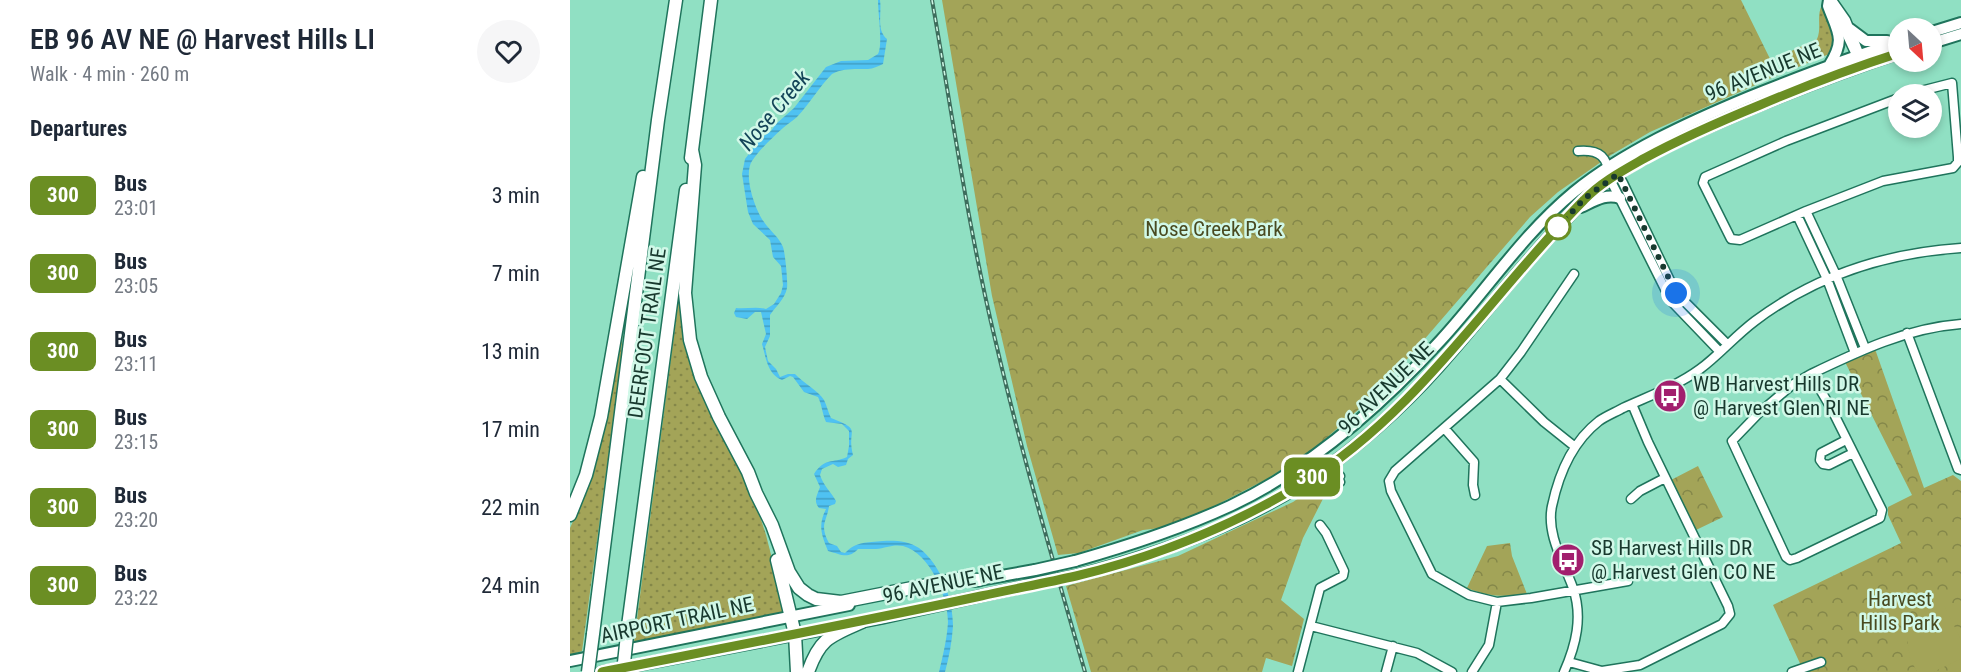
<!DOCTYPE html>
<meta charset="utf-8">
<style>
:root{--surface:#fff;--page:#f6f6f7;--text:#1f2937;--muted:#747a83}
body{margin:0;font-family:"Roboto Condensed",sans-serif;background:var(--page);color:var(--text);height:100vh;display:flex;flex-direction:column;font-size:22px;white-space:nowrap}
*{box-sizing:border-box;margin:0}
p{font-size:20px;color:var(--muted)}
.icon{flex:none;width:33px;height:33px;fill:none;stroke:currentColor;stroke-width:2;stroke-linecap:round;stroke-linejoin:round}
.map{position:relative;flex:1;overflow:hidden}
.details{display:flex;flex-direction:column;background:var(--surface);width:570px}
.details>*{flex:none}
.badge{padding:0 12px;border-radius:9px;font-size:21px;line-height:39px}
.needle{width:39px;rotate:154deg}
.controls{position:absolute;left:1318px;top:18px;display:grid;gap:12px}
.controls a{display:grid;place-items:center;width:54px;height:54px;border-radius:50%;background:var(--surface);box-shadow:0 3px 9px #0003;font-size:30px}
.you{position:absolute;width:30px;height:30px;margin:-15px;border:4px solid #fff;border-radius:50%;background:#1a73e8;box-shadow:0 0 0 9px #1a73e833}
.map>.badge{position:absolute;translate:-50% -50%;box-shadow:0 0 0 3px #fff}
h2{padding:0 30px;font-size:22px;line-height:54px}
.round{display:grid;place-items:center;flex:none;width:63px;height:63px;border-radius:32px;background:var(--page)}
.headline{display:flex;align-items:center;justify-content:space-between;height:102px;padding:0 30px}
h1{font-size:28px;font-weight:600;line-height:45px}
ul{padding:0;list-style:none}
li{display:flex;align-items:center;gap:18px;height:78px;padding:0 30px}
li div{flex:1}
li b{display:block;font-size:22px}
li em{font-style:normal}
li .badge{min-width:66px;font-weight:700;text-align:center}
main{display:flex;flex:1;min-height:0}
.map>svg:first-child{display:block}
.grass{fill:url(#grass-dots)}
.park{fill:url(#park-crowns)}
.pitch{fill:#a3a458}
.water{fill:url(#water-rules)}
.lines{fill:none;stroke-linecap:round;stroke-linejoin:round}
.minor-casing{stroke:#1f745c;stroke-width:11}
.major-casing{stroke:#1f745c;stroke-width:14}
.highway-casing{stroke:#1f745c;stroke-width:15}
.minor{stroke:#fff;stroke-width:8}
.major{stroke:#fff;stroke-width:10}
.highway{stroke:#fff;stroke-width:12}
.rail-casing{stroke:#3e6d5d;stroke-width:4}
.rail{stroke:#d1f8e8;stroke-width:1.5;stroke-dasharray:4.5;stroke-linecap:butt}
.major-bridge-casing{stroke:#1f745c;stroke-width:14;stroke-linecap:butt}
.highway-bridge-casing{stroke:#1f745c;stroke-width:15;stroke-linecap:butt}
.major-bridge{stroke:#fff;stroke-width:10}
.highway-bridge{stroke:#fff;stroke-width:12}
.line-casing{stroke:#fff;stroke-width:14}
.line{stroke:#6b8e23;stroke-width:9}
.walk{stroke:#18392e;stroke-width:6;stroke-dasharray:0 10.8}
.stop-dot{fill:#fff;stroke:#6b8e23;stroke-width:3}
.labels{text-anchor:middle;stroke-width:5;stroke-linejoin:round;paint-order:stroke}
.street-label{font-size:21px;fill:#18392e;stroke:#d1f8e8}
.park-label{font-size:21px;fill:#494a20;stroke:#d1f8e8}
.poi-label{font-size:21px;fill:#18392e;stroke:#d1f8e8;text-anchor:start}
.water-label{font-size:22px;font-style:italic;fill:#144458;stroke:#d1f8e8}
</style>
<main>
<section class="details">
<div class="headline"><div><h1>EB 96 AV NE @ Harvest Hills LI</h1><p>Walk · 4 min · 260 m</p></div><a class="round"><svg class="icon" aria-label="heart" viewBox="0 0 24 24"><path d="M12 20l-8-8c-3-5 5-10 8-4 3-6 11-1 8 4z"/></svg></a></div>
<h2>Departures</h2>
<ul>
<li><span class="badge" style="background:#6b8e23;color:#fff">300</span><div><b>Bus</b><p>23:01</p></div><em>3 min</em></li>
<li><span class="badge" style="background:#6b8e23;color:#fff">300</span><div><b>Bus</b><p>23:05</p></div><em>7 min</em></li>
<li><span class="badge" style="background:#6b8e23;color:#fff">300</span><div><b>Bus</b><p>23:11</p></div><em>13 min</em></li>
<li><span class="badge" style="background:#6b8e23;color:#fff">300</span><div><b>Bus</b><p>23:15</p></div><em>17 min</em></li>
<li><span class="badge" style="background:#6b8e23;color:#fff">300</span><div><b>Bus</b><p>23:20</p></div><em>22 min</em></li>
<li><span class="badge" style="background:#6b8e23;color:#fff">300</span><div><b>Bus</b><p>23:22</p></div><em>24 min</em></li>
</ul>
</section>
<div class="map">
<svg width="1391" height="672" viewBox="0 0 1391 672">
<defs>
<pattern id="grass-dots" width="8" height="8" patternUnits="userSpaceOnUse" patternTransform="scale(1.5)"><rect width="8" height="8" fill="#a3a458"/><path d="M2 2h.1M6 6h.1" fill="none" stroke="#848749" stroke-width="1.8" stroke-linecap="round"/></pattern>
<pattern id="park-crowns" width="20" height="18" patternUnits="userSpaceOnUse" patternTransform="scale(1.5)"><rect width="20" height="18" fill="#a3a458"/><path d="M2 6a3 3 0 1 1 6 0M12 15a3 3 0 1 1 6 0" fill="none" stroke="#848749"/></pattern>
<pattern id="water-rules" width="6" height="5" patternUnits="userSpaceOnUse" patternTransform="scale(1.5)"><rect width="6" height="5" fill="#4fc2f2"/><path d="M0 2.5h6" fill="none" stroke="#419fc4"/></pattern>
</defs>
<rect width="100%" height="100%" fill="#90e0c3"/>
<!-- grass -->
<path class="grass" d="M1252 5 1264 34V52L1221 70 1215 54 1247 39C1252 28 1246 16 1252 5Z
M110 289 115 340 182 492 196 535 214 606 213 612 64 642Z
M53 329 50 371 12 651 0 655V528L6 515 51 331Z"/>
<!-- park -->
<path class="park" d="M372 0H1171L1208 75 1080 132 1041 155 988 192 960 217 840 356 788 410 744 449 697 479 629 514 599 527 573 530 509 553 488 555 457 446 422 296Z
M1305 349 1354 488 1383 475 1391 481V672H1234L1203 605 1331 543 1318 515V507L1342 495 1275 362Z
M1128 466 1153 517 1126 530 1101 480Z
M754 481 767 484 758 489 733 538 711 600 734 619 722 666 696 658 692 672H521L496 586 608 556 723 502Z
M940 543 942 556 957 594C935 597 918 597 897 588L917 546Z"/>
<!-- pitch -->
<path class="pitch" d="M1374 605 1391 640V659L1363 672H1347L1340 658 1337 637 1352 616Z"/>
<!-- water -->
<path class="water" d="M308 0H310C312 13 306 30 317 39L313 64C308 66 303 69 298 69 285 69 273 68 262 74 249 87 240 103 227 117 223 121 217 124 213 128 202 138 190 149 182 161 173 175 185 210 194 222 200 231 209 237 213 247 215 252 218 282 217 288 215 299 206 306 200 315V336L195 347 198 361 206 369 210 377 218 374H225C233 383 249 391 254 400 257 406 258 412 261 418 294 431 276 428 283 455L278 459 276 465 268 467 263 464 252 469 250 475C253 485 261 492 266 501L265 504 259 506C257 522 249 524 259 543L267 546 271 552 275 553C287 541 296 543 313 541 324 540 339 541 349 548 371 564 383 600 383 626 382 642 379 657 375 672H369C373 655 377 639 378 622 378 597 360 553 333 546 323 544 316 548 306 549 300 549 294 549 288 549 278 560 270 554 258 551 251 534 248 525 256 509L249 508C243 500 247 496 250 487L244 474C255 457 262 464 277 457L279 446V431L272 424 256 422C252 413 252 405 248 397L234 392 223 377 220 376 212 380C197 374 196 357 192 344L196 334 191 312H185L177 319 166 317 164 313 166 308C176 309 187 306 196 309L204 304 211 293 213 285 211 266 203 257 200 240 183 224 178 212 172 174 175 159 191 138 201 131 206 124 224 108 256 67 271 61 298 60 308 54C313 45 308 14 308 0Z"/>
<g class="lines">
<defs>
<path id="minor" d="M1262 0 1276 20 1291 58
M1267 14 1288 59
M1329 98 1216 141 1135 177 1133 183 1161 239 1170 240 1236 211 1313 181 1383 168 1388 162V157L1382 83 1339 94
M1008 151C1030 149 1038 157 1040 179L1101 301 1149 351
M1044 171 1048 174 1053 183 1106 293 1157 344
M1236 211 1266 275 1295 348
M1227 215 1257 279 1285 353
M1337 333 1388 469 1391 470
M1241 374 1222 385 1189 413 1162 441 1216 557 1220 560 1227 558 1310 518 1312 510 1261 408 1241 374C1289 351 1337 328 1391 324
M930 379 951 352 1004 274
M875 429 904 462 903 485 905 495
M1276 440 1251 453 1250 460 1253 464 1259 465 1283 453
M1004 446 974 422 930 379 825 471 819 481 821 491 862 574 899 595 927 602 961 598 1058 581
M754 481 767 484 770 482 768 477 770 476
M1061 499 1070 491 1095 478
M741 626 847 653 882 672
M999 662 1032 671 1070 665 1152 624 1160 614 1158 606 1078 442 1062 404
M728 672 750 588 773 576 774 571 756 533 750 525
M816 672 823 646
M902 672 919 645 927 602
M994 672C1006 645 1013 617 1003 588 994 563 976 534 982 506 989 473 1002 442 1029 421 1036 416 1046 412 1053 408 1079 396 1107 386 1130 369 1149 355 1165 336 1185 321 1245 276 1316 253 1391 248
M1222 672 1251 662"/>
<path id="major" d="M1259 0 1258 6C1268 33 1276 39 1259 66
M1280 29 1296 41H1317
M1362 32 1391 23
M1362 43 1391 34
M1011 207C1024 201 1036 193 1050 198
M505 561C558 546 610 529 660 506 741 468 811 406 871 340 916 291 952 235 1004 192 1055 151 1119 122 1179 97 1229 77 1278 58 1329 42
M509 575C595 552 682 521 755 469 802 435 846 394 883 350 921 306 956 260 997 218 1004 211 1010 202 1017 196 1063 158 1121 134 1175 111 1225 90 1277 70 1329 53
M403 581 465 570
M0 661 279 605
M32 672 312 618 469 583"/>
<path id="highway" d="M122 150 125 165 115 293 120 340 131 377 149 417 178 472 186 493 202 525 219 572 229 588 238 595 246 599 271 602 388 579 409 580
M121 158 141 0
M0 515 16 475 31 417 73 177
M207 560 225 634 227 672
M58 626 116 190
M23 634 88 120 106 0
M238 672C250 638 260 636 292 622"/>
</defs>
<!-- minor casing -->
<use href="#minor" class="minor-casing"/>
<!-- major casing -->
<use href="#major" class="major-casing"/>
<!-- highway casing -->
<use href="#highway" class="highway-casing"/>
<!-- minor -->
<use href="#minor" class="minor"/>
<!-- major -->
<use href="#major" class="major"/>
<!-- highway -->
<use href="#highway" class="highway"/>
<defs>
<path id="rail" d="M362 0C382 113 398 227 425 339 451 451 483 561 515 672"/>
</defs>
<!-- rail casing -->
<use href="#rail" class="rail-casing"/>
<!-- rail -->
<use href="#rail" class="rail"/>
<defs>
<path id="major-bridge" d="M465 570 505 561
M469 583 509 575"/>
<path id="highway-bridge" d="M18 672 23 634
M53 672 58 626"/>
</defs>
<!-- major-bridge casing -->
<use href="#major-bridge" class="major-bridge-casing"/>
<!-- highway-bridge casing -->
<use href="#highway-bridge" class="highway-bridge-casing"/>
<!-- major-bridge -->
<use href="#major-bridge" class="major-bridge"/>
<!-- highway-bridge -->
<use href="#highway-bridge" class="highway-bridge"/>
</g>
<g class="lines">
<defs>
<path id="line" d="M32 672C159 647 285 623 411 596 443 589 475 583 506 576 585 557 662 526 732 484 848 413 920 295 1014 200 1031 182 1054 170 1075 158 1112 138 1151 121 1190 105 1235 86 1282 68 1329 53"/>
</defs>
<!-- line casing -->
<use href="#line" class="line-casing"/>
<!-- line -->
<use href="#line" class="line"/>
<!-- walk -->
<path class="walk" d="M988 227 1015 198 1048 174 1106 293"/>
</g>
<!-- icons -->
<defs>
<symbol id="bus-disc" viewBox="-11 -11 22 22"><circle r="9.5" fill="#a21f6e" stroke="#d1f8e8"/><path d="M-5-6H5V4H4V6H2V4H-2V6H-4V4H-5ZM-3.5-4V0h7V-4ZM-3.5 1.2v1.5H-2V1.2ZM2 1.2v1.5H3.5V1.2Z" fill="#fff"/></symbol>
</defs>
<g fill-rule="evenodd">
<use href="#bus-disc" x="1081" y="377" width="38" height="38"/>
<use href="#bus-disc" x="979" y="541" width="38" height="38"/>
</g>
<!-- markers -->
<circle class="stop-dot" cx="988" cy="227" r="12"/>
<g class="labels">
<!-- street labels -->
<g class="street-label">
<text transform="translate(1193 72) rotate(-22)" y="7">96 AVENUE NE</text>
<text transform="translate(77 333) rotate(-82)" y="7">DEERFOOT TRAIL NE</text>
<text transform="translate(816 388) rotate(-44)" y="7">96 AVENUE NE</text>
<text transform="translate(373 584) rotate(-12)" y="7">96 AVENUE NE</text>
<text transform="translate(107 620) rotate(-12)" y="7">AIRPORT TRAIL NE</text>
</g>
<!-- park labels -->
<g class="park-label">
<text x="644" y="236">Nose Creek Park</text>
<text x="1330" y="606">Harvest<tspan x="1330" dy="24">Hills Park</tspan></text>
</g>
<!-- poi labels -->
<g class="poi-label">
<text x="1123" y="391">WB Harvest Hills DR<tspan x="1123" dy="24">@ Harvest Glen RI NE</tspan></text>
<text x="1021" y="555">SB Harvest Hills DR<tspan x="1021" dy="24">@ Harvest Glen CO NE</tspan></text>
</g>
<!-- water labels -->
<g class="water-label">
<text transform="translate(204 110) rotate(-50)" y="8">Nose Creek</text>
</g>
</g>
</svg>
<div class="controls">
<a><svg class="needle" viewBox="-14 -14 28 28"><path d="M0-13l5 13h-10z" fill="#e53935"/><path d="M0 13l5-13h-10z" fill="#747a83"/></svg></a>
<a><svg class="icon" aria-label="layers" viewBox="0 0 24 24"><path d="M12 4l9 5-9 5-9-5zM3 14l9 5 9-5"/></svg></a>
</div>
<div class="you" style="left:1106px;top:293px"></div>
<b class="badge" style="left:742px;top:477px;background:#6b8e23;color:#fff">300</b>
</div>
</main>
